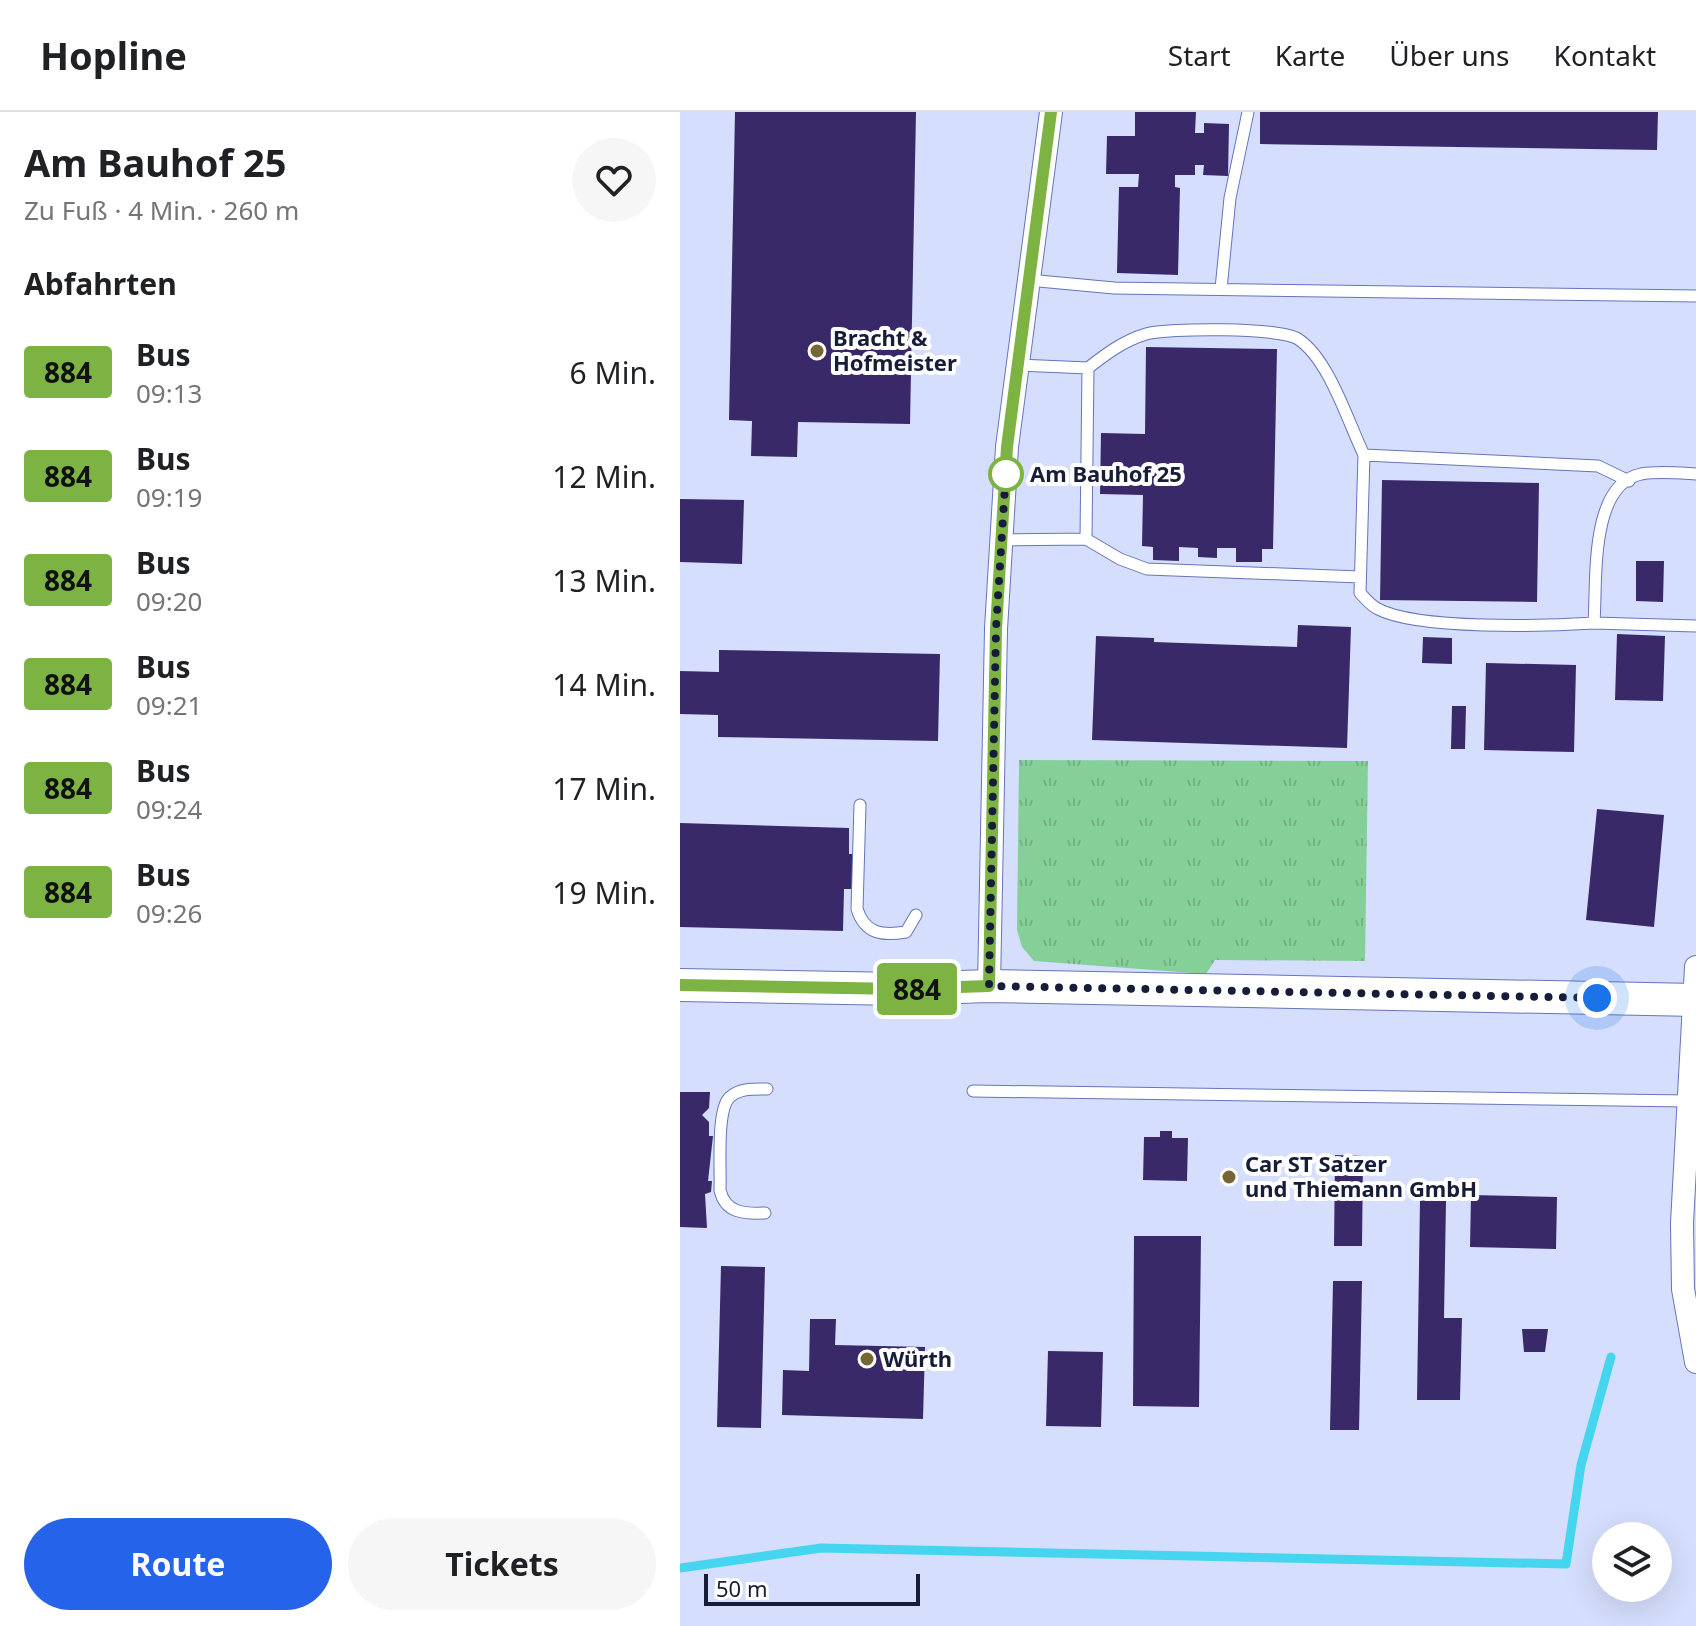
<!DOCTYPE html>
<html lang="de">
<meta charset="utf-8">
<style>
:root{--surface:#fff;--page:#f6f6f6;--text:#202124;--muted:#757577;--line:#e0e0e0;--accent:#2563eb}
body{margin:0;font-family:"Noto Sans",sans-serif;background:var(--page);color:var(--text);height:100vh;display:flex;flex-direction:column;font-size:30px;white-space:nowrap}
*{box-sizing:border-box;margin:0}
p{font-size:26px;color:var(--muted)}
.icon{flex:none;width:44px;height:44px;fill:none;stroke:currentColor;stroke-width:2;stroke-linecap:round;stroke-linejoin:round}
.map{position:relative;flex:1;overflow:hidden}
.panel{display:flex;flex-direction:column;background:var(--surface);width:680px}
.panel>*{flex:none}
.badge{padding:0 16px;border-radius:6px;font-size:28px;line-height:52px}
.buttons{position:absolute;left:912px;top:1410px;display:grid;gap:16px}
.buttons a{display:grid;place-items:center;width:80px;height:80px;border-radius:50%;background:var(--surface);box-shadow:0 8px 32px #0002;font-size:40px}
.scale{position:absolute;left:24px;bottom:20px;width:216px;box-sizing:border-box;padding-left:8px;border:4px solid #171d39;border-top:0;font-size:22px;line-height:28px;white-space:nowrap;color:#171d39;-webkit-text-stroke:6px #fff;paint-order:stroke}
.you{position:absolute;width:40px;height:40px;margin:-20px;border:6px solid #fff;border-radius:50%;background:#1a73e8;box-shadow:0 0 0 12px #1a73e833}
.map>.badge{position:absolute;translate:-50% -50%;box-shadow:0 0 0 4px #fff}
h2{padding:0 24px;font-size:30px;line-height:72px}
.round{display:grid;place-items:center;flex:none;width:84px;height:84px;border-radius:42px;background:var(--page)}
.summary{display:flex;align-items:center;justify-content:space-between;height:136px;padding:0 24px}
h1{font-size:38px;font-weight:700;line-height:60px}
.primary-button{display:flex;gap:16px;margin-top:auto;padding:16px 24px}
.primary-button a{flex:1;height:92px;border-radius:48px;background:var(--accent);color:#fff;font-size:32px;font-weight:700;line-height:92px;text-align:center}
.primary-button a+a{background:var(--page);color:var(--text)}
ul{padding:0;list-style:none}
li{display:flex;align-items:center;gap:24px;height:104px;padding:0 24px}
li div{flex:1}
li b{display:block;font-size:30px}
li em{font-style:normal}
li .badge{min-width:88px;font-weight:700;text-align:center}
header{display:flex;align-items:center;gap:48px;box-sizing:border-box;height:112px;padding:0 40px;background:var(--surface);border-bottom:2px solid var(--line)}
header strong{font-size:38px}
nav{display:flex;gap:44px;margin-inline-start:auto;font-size:28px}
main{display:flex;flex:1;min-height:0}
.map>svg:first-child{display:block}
.grass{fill:url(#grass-tufts)}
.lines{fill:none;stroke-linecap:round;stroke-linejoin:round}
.stream{stroke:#46d5ee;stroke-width:9}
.building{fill:#3a2969}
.lane-casing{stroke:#6475b9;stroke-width:13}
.street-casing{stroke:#6475b9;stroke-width:24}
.secondary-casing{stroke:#6475b9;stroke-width:34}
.lane{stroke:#fff;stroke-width:11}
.street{stroke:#fff;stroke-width:22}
.secondary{stroke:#fff;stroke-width:32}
.line-casing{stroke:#fff;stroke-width:18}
.line{stroke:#7cb342;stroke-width:12}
.walk{stroke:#171d39;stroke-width:8;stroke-dasharray:0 14.4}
.poi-dot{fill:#766633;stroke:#fff;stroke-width:3}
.stop-dot{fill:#fff;stroke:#7cb342;stroke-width:4}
.labels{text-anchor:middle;stroke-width:8;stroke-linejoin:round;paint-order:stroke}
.poi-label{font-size:22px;font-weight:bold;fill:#171d39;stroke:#fff;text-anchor:start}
.stop-label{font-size:22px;font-weight:bold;fill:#171d39;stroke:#fff;text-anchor:start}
</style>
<header>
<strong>Hopline</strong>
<nav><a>Start</a><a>Karte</a><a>Über uns</a><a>Kontakt</a></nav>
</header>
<main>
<section class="panel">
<div class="summary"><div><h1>Am Bauhof 25</h1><p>Zu Fuß · 4 Min. · 260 m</p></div><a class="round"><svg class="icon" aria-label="heart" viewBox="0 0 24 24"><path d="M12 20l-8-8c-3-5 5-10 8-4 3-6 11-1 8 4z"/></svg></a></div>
<h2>Abfahrten</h2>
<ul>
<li><span class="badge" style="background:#7cb342;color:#111">884</span><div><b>Bus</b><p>09:13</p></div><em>6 Min.</em></li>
<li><span class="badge" style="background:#7cb342;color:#111">884</span><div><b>Bus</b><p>09:19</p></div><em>12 Min.</em></li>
<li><span class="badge" style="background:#7cb342;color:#111">884</span><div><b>Bus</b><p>09:20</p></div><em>13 Min.</em></li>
<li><span class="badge" style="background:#7cb342;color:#111">884</span><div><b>Bus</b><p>09:21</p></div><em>14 Min.</em></li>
<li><span class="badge" style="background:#7cb342;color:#111">884</span><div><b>Bus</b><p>09:24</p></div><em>17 Min.</em></li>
<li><span class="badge" style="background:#7cb342;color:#111">884</span><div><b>Bus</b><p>09:26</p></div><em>19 Min.</em></li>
</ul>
<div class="primary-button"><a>Route</a><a>Tickets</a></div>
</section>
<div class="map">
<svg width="1016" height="1514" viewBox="0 0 1016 1514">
<defs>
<pattern id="grass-tufts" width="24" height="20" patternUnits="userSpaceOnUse" patternTransform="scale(2)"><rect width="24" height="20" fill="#85d099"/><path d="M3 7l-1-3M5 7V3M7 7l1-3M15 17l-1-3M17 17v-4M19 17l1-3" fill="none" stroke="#72b285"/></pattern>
</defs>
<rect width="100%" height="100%" fill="#d5defd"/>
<!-- grass -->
<path class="grass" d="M339 648 688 649 685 849 535 848 526 862 354 849 342 835 337 818Z"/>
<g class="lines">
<!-- stream -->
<path class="stream" d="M0 1456 141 1436 886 1452 901 1353 931 1245"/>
</g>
<!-- building -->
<path class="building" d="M55 0H236L230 312 118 310 117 345 71 344 72 309 49 308Z
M455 0H516L515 21H524V11L549 12 548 64 523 63 524 53H515V63H495V75L500 76 498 163 437 161 439 75H458L459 62H426L427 24H455Z
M580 0H978L977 38 580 32Z
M466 235 597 237 593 437H582V450H556V436H537V446L518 445V436L499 435V449L473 448V435L462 434 463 383 420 382 421 321 465 322Z
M702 368 859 371 857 490 700 488Z
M0 387 64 388 62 452 0 450Z
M956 449H984L983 490 956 489Z
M618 513 671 515 667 636 412 628 416 524 474 526V530L617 535Z
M937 522 985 524 983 589 935 588Z
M743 525 772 526V552L742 551Z
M39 538 260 542 258 629 38 625V603L0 602V559L39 560Z
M806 551 896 553 894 640 804 638Z
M772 594H786L785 637H771Z
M917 697 984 703 974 815 906 808Z
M0 711 169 716V742H178L177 777H164L163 819 0 815Z
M0 980H30L29 996 22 1003 29 1010V1024H33L28 1069H32L31 1080 25 1082 27 1116 0 1115Z
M480 1019H492V1026H508L507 1069 463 1068 464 1025H480Z
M655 1043 683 1044 682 1134H654Z
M791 1083 877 1085 876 1137 790 1135Z
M740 1088 766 1089 764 1206H782L780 1288H737Z
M454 1124H521L519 1295 453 1294Z
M41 1154 85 1155 81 1316 37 1315Z
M653 1169H682L679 1318H650Z
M130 1207H156L155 1233 245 1235 243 1307 102 1303 103 1258 129 1259Z
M842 1217H868L865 1240H844Z
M368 1239 423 1240 421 1315 366 1314Z"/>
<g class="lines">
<defs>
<path id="lane" d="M348 168 434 176 1016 184
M541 177 550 86 568 0
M408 256C426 242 443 229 466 222 487 216 600 215 618 227 649 247 668 310 684 343
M1016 362C999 361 978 359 961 362 909 373 917 469 914 511L1016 514
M406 427 440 447 467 457 680 465
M322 428 406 427 408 256 338 253
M914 511C866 514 738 518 698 497 691 494 685 486 680 481L684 343 918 354 949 369
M180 693 177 797C185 822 202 824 226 820L236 803
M293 979 1008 989
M85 1101C64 1102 45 1101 40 1078 41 1057 36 997 50 985 60 976 74 977 87 977"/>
<path id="street" d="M1016 855 1002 1111 1003 1177 1016 1250
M309 874 316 517 327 335 371 0"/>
<path id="secondary" d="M0 873 220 877 309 874 1016 888"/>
</defs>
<!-- lane casing -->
<use href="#lane" class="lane-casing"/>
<!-- street casing -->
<use href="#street" class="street-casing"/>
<!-- secondary casing -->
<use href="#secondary" class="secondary-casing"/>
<!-- lane -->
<use href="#lane" class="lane"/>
<!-- street -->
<use href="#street" class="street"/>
<!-- secondary -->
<use href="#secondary" class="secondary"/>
</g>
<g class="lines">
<defs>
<path id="line" d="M0 873 220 877 309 874 316 517 327 335 371 0"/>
</defs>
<!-- line casing -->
<use href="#line" class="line-casing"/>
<!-- line -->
<use href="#line" class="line"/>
<!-- walk -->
<path class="walk" d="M326 362V358L316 517 309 874 917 886"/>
</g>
<!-- markers -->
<g class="poi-dot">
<circle cx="137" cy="239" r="8"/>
<circle cx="549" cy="1065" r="8"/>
<circle cx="187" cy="1247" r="8"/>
</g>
<circle class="stop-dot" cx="326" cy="362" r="16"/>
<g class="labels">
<!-- poi labels -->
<g class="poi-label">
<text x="153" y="234">Bracht &amp;<tspan x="153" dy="25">Hofmeister</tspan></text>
<text x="565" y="1060">Car ST Satzer<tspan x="565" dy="25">und Thiemann GmbH</tspan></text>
<text x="203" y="1255">Würth</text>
</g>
<!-- stop labels -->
<g class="stop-label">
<text x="350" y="370">Am Bauhof 25</text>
</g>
</g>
</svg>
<div class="buttons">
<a><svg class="icon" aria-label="layers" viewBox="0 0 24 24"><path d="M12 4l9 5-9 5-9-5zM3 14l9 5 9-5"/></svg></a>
</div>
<div class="scale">50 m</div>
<div class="you" style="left:917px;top:886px"></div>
<b class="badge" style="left:237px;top:877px;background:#7cb342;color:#111">884</b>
</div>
</main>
